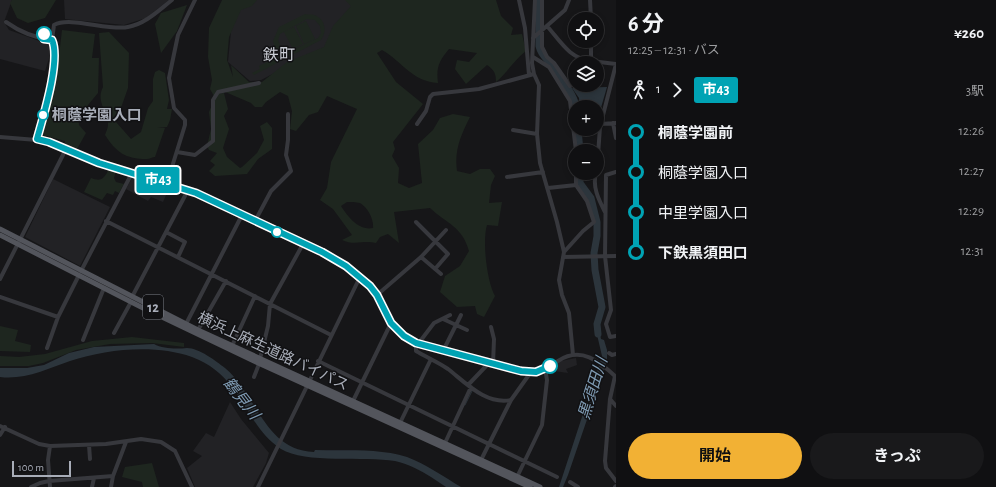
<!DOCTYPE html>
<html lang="ja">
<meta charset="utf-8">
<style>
:root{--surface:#101012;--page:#19191b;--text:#f1f3f6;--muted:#9c9d9f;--line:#303032;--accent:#f2b134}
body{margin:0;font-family:"Alegreya Sans","Noto Sans JP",sans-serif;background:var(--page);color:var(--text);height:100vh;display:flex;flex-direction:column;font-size:15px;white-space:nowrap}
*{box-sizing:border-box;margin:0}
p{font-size:13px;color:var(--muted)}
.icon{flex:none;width:22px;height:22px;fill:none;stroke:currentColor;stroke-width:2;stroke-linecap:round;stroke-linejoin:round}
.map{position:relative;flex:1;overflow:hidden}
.sheet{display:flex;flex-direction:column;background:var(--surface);width:380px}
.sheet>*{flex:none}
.badge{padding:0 8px;border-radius:3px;font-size:14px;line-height:26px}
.fabs{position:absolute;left:568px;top:12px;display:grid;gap:8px}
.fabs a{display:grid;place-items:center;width:36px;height:36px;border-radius:50%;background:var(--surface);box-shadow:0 2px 6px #0003,0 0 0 1px var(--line);font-size:20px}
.scale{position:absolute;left:12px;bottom:10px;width:59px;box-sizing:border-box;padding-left:4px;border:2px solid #a8adb8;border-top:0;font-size:11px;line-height:14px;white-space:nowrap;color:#a8adb8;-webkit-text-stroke:3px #111113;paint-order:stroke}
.map>.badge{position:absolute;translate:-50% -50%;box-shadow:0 0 0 2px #fff}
.legs{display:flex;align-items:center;gap:6px;height:44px;padding:0 12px;font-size:13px}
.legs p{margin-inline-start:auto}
.summary{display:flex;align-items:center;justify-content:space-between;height:68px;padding:0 12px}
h1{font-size:22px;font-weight:700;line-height:30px}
.button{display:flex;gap:8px;margin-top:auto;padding:8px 12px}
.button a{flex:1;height:46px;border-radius:24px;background:var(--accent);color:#111;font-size:16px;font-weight:700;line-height:46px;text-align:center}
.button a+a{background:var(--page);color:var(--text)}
ul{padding:0 12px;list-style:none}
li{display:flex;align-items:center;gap:14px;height:40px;font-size:15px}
li i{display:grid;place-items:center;width:6px;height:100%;margin:0 5px;background:currentColor}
li i::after{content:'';width:10px;height:10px;margin:-5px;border:3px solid;border-radius:50%;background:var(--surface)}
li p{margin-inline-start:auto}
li:first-child i{background:linear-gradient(#0000 50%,currentColor 0)}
li:last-child i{background:linear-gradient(currentColor 50%,#0000 0)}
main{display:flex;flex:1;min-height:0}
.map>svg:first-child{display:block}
.built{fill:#222225}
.green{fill:#1e261f;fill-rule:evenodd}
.water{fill:#2c353c}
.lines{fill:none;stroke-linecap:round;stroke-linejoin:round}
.stream{stroke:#2c353c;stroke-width:1}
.river{stroke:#2c353c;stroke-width:7}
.minor{stroke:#37383d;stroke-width:4}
.major{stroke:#53555c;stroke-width:5}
.line-1-casing{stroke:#fff;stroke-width:9}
.line-1{stroke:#00a3b4;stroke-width:6}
.stop-1-dot{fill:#fff;stroke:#00a3b4;stroke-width:2}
.labels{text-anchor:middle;stroke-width:3;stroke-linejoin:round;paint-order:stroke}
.shield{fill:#111113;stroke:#7b7e86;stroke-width:1}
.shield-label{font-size:14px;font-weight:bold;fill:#a8adb8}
.stop-label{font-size:15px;font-weight:bold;fill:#a8adb8;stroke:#111113;text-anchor:start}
.street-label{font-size:15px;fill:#a8adb8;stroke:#111113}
.neighbourhood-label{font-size:16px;fill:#c9ccd4;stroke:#111113}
.water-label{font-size:16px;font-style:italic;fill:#7f9bb3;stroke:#111113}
</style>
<main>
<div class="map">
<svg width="616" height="487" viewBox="0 0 616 487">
<rect width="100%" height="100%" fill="#161618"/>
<!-- built -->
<path class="built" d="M0 0H12L4 22 9 30 53 46 45 71 0 59Z
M64 0H169L146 18 124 25 65 19Z
M239 0H349L353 5 323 52 300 60 261 80 250 81 228 62 232 21Z
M133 176 170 186 163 202 151 197 148 201 126 189Z
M53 179 110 207 80 266 25 237Z
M576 358 577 365 566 369 568 373 547 370 561 361Z
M230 402 241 419 269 453 266 463 253 487H195L187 468 202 456 193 451 206 433 214 437Z"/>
<!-- green -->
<path class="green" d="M12 0H56L45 18 28 23 17 18 10 3Z
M222 0H257L252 6 241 10 229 37 227 60 233 77 231 65 249 82H262L287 62 324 47 333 26 351 6 345 0H496L501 16 513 28 511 35 522 34 526 51C514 60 507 73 496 82 496 73 494 70 487 65L466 84 455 69 457 60 469 62 477 53 449 49C439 61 436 67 438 83 411 81 403 62 382 50L377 53 396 82 423 104 393 142 395 149 392 156 399 168 398 183 409 188 422 183 418 144 433 130 440 118 453 114 470 117C461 135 454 150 457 171L470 174 480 169H490L495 176 491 185 489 203 502 202 498 226 487 225C482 241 487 282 495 296L484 317 477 314 475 306 457 307 440 292 445 276 460 266 469 251C462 226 447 224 430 208L394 212 399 243 388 234 380 237 376 243C364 240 354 246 342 240L352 235 333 209 320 200 327 188 331 162 357 109 327 96 318 112 309 115 296 131 290 129 292 111 288 96 280 92 266 102 262 107H255L251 103 223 91 218 94 224 93 228 109 224 116 229 129 223 148 227 157 240 168 242 167 257 153 264 140 260 126 267 122 272 128V149L258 159 247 174 215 176 209 171 215 165 210 161 217 153 209 150 207 146 211 129 209 112 215 98 210 89 212 80 208 57 209 28ZM347 202C350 202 356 202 360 203 368 208 374 219 373 228 359 231 348 217 341 206Z
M187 5 177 31 161 53 155 24 161 13Z
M305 14C308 15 311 14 314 15 326 19 327 32 321 40L254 75 252 73 260 69 259 66 282 55 275 49 273 41 279 27ZM307 19 315 20 320 26 321 33 318 38 290 51 281 48 278 40 280 34Z
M306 21 315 39 304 44 296 26Z
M294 27 303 44 293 49 284 32Z
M62 30 95 34 92 58H99L98 93 78 117 79 125 86 133 77 149 65 144V141L43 135 57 73Z
M109 32 129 53 128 88 116 122 131 139 141 132 148 108 153 101V79L155 72 159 70 165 73 169 100 167 109H172L170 120 167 127 157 128H165L155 157C152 157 150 159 147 159 125 159 116 152 105 135 106 132 108 128 108 125 109 113 95 102 103 87L99 33Z
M109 169 116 171 114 178 116 182 124 184 119 193 115 191 113 195 107 193 102 200 84 192 91 178C101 182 104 179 109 169Z
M0 326 18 330 15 341 31 345 30 352 0 351Z
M132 337 184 343V347L152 343 110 344 76 350 43 363 29 366H0V356L19 357 45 354 92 341Z
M152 463 159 487H143L142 482 122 477 125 467Z"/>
<!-- water -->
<path class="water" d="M607 87 598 118H597V107H580L579 98 572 88Z
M598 325 601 339 604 340 607 350V361L568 475 563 487H559L602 356 595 326Z
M154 344C163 349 177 349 187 348 199 348 216 361 225 368 258 396 264 450 314 452L315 450C345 451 379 448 407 457 426 464 444 477 461 487 457 487 450 487 446 487 441 484 436 480 431 477 420 470 408 464 395 461 365 456 305 464 281 449 244 425 243 376 192 357 155 344 107 349 70 361 47 369 25 380 0 377V368H27L44 365 69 353 94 347Z"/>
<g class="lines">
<!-- stream -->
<path class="stream" d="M465 405 472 391"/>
<!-- river -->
<path class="river" d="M539 0V46C541 55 546 58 551 64 558 74 575 95 576 107
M578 129 580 151
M580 173V183L591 198 597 222V236L594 253 595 270 602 307 597 324 598 334"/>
<!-- minor -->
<path class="minor" d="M519 0 525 28 529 75
M535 0 532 63 534 74 539 85 537 134 540 163 557 222 564 252 559 280 562 295 569 313 573 355
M542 0V47L547 57 554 63 570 86
M590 0 591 19
M6 22C20 32 35 38 52 40
M547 26C561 42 569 58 591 61
M533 38 565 10 569 0
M591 41V61L616 64
M533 57 549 67 570 101 576 151
M613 123 616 138
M417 124 426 111 430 97 433 94 479 89 534 74
M601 124 616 123
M513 130 537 134
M0 137 49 141 92 160 188 190 322 252 346 266 370 286 377 295 391 323 404 336 416 343 529 372C540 372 548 366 558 361 581 346 599 361 616 377
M37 139 52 83 54 46 52 40 54 25C70 16 108 31 128 27 145 24 158 11 172 0
M177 152 195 155 213 141V100L218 92 259 83
M597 169 600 127 616 64
M616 172 606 175 605 256 611 310 606 324 610 337 616 336
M596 173C592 187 599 200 605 212
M507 177 543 172
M167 183 185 125V120L174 108 169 78 178 35 195 0
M548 188 576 185
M106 221 331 335
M255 221 271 191 291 171 286 155 288 140V114
M416 222 448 254 435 269
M166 232 185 242 178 257
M564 252 583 231 594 222 587 201 576 185V173
M421 257 441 274
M563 257 616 256
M81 271 132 173
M0 279 66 149
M377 295 421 257 446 230
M0 297 58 317
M132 297 188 190
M443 319 467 330
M186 324 242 215
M491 327 494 339 493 364
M198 330 226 281
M114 333 131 302
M83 340 104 288
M416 343V351C426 357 438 362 448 369 466 383 486 405 511 400L531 372
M418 344 434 323 450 315
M232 346 255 296
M47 348 58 317 79 275
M443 351 461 315
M609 353 612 355 616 354
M260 359 268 326 270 304 303 244
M318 361 557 477
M615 376 610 399 605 461 606 468 616 481
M254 377 259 364
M468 385 489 363
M610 399 616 406
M353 401 391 323
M400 423 431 359
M0 426 39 444 50 446 106 444 141 439 161 442 175 451 192 487
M0 435 5 427
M445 443 471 387
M89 445 90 459
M481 460 511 400
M517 477 542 425 547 380 545 368
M570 482 578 487
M31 487 40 483 49 481 113 476 126 442
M50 487 48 460 50 446
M92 487 94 478
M111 487 113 476
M258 487 360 277
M615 487 616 486"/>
<!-- major -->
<path class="major" d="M0 229 198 330 540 487
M0 235 141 307 256 362 530 487"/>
</g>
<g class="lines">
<defs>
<path id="line-1" d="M44 34V39L52 40C61 60 43 117 37 139L49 142 99 163 196 193 322 252 346 266 370 286 377 295 391 323 404 336 416 343 521 371 536 372 550 366"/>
</defs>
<!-- line-1 casing -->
<use href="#line-1" class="line-1-casing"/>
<!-- line-1 -->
<use href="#line-1" class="line-1"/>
</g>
<!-- markers -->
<g class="stop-1-dot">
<circle cx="44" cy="34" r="7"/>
<circle cx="43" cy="115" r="5"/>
<circle cx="277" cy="232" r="5"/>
<circle cx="550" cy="366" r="7"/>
</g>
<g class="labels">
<!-- shield labels -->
<rect class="shield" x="143" y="295" width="20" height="24" rx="3"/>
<g class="shield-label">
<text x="153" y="312">12</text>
</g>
<!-- stop labels -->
<g class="stop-label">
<text x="52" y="120">桐蔭学園入口</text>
</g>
<!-- street labels -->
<g class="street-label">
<text transform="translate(273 351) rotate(25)" y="5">横浜上麻生道路バイパス</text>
</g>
<!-- neighbourhood labels -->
<g class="neighbourhood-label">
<text x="279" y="60">鉄町</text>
</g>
<!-- water labels -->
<g class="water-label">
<text transform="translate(592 388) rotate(-73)" y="6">黒須田川</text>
<text transform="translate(242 398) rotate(52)" y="6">鶴見川</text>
</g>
</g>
</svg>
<div class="fabs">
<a><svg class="icon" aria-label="locate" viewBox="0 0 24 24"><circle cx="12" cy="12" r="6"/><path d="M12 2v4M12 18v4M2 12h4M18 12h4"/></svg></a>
<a><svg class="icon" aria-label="layers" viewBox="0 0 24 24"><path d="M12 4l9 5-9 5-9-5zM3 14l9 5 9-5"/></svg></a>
<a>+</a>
<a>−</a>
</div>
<div class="scale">100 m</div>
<b class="badge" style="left:158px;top:180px;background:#00a3b4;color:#fff">市43</b>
</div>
<section class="sheet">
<div class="summary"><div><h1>6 分</h1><p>12:25 – 12:31 · バス</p></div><b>¥260</b></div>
<div class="legs"><svg class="icon" aria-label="walk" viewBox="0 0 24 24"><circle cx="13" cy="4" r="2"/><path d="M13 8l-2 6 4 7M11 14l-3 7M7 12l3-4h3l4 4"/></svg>1<svg class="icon" aria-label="forward" viewBox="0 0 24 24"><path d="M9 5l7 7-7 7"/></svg><b class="badge" style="background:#00a3b4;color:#fff">市43</b><p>3駅</p></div>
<ul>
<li><i style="color:#00a3b4"></i><b>桐蔭学園前</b><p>12:26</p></li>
<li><i style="color:#00a3b4"></i><span>桐蔭学園入口</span><p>12:27</p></li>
<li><i style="color:#00a3b4"></i><span>中里学園入口</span><p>12:29</p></li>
<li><i style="color:#00a3b4"></i><b>下鉄黒須田口</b><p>12:31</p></li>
</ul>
<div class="button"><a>開始</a><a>きっぷ</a></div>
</section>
</main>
